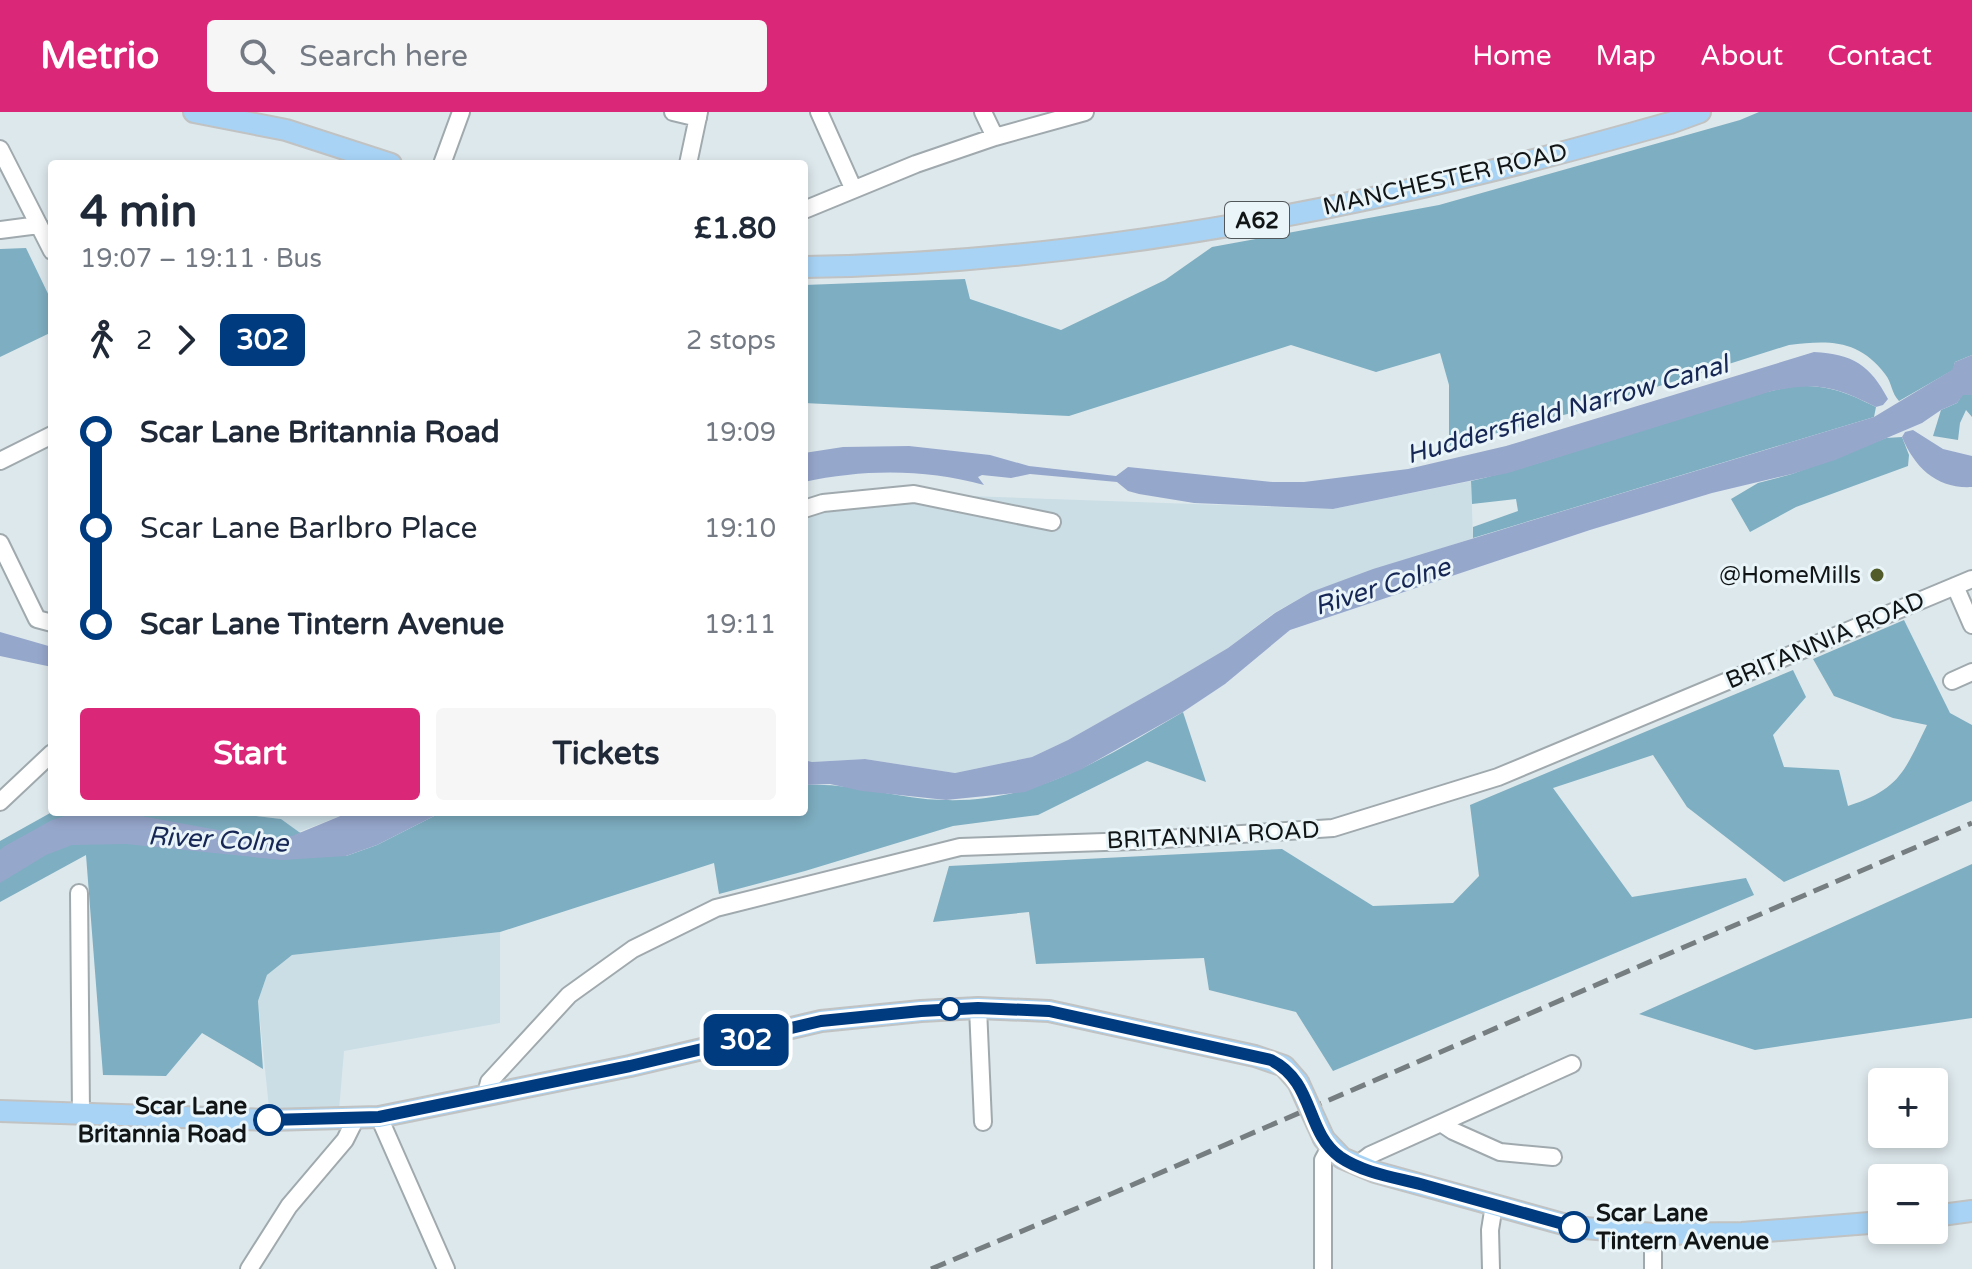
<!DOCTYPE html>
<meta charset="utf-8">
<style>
:root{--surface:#fff;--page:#f6f6f7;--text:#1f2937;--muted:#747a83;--accent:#db2777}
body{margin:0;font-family:"Varela Round",sans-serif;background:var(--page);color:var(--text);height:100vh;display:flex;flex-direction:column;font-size:30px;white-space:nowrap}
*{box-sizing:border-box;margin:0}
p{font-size:26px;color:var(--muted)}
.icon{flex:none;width:44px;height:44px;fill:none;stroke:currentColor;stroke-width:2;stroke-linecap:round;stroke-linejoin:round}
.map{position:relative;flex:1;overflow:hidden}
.drawer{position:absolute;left:48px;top:48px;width:760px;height:656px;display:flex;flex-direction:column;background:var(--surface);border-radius:8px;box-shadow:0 4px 12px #0003}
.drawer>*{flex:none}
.badge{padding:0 16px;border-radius:12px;font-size:28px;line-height:52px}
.buttons{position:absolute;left:1868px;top:956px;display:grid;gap:16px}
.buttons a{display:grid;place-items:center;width:80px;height:80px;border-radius:8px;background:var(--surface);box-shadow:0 4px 12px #0003;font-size:40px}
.map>.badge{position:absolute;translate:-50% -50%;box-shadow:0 0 0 4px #fff}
.legs{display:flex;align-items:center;gap:12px;height:88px;padding:0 32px;font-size:26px}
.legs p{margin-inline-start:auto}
.summary{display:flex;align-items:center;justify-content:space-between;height:136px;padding:0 32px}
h1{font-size:44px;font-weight:800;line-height:60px}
.action{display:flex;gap:16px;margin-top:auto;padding:16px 32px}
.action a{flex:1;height:92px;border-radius:8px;background:var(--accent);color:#fff;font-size:32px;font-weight:800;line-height:92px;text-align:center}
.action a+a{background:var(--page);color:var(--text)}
ul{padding:0 32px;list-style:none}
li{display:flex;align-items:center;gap:28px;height:96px;font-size:30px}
li i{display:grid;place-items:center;width:12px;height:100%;margin:0 10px;background:currentColor}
li i::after{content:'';width:20px;height:20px;margin:-10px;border:6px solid;border-radius:50%;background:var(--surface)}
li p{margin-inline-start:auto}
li:first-child i{background:linear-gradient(#0000 50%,currentColor 0)}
li:last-child i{background:linear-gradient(currentColor 50%,#0000 0)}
header{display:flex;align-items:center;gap:48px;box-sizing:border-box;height:112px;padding:0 40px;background:var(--accent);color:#fff}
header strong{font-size:38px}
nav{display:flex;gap:44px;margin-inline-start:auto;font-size:28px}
.search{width:560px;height:72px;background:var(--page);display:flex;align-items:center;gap:20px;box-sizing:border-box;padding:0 28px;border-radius:8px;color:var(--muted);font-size:30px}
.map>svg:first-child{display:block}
.built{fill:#cbdee5}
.forest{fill:#7eaec1}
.water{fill:#96a7cc}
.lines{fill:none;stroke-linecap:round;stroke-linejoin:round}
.minor-casing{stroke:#a0aaae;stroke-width:20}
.major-casing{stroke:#c1c2c2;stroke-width:24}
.minor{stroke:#fff;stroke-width:16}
.major{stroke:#a8d3f5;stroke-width:20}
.rail{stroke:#777e81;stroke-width:5;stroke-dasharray:16 8;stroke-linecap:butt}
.major-bridge-casing{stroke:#c1c2c2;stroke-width:24;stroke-linecap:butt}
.major-bridge{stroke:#a8d3f5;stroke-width:20}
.line-1-casing{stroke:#fff;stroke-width:18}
.line-1{stroke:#003b80;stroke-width:12}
.poi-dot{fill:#525b2a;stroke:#eaf5f9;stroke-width:3}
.stop-1-dot{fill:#fff;stroke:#003b80;stroke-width:4}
.labels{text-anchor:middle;stroke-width:6;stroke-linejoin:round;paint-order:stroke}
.shield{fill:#eaf5f9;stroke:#52585a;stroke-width:2}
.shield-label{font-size:22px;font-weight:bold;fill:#111516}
.street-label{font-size:24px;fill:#111516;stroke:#eaf5f9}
.poi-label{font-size:24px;fill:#111516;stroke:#eaf5f9;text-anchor:end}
.stop-label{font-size:24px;font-weight:bold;fill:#111516;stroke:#eaf5f9;text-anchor:end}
.water-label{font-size:26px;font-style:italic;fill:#162756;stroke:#eaf5f9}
</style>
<header>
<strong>Metrio</strong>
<div class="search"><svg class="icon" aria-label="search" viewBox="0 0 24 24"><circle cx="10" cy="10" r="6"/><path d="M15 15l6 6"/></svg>Search here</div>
<nav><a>Home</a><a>Map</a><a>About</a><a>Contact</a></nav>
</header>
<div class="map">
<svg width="1972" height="1157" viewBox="0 0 1972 1157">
<rect width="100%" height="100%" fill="#dde8ec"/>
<!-- built -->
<path class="built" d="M1471 369 1473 426 1311 480 1274 501 1228 536 1169 571 1068 628 1032 645 955 661 865 647 812 650 804 648V404L914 382 1333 397Z
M223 700H350L299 720 281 707Z
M500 820V911L344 939 339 998 269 996 258 889 267 863 292 843Z"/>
<!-- forest -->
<path class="forest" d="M1759 0H1972V243L1955 250 1953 258 1899 289C1891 281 1892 270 1885 262 1859 227 1828 228 1789 233L1593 295 1449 334V273L1440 241 1376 260 1291 233 1069 304 804 291V173L965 167 970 187 1061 218 1165 168 1212 135 1439 93 1740 8Z
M26 136 52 190V220L0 245V137Z
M1795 274C1829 273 1846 280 1876 295L1874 305 1473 426V415L1518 399 1516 387 1472 392 1471 369C1581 344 1684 295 1795 274Z
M1962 283H1972V305L1966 298 1960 311 1958 328 1933 324 1941 298 1957 291Z
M1902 325 1909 343 1908 354 1796 395 1750 420 1731 387 1758 371 1792 362 1886 326Z
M1904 508 1950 601 1972 613V689L1784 770 1687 695 1653 643 1553 676 1632 785 1746 766 1754 783 1333 959 1296 900 1209 878 1204 846 1036 852 1029 800 933 810 949 754 1282 737 1373 794 1453 791 1479 764 1470 693 1793 558 1806 585 1773 623 1784 655 1839 658 1848 694C1900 677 1904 660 1927 613L1893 606 1834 584 1813 547Z
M1183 600 1206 670 1147 649 1038 703 953 714 805 759 719 782 714 751 500 820 292 843 267 863 258 889 263 957 202 921 166 964 103 963 86 743 0 790V729L52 700H223L281 707 299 720 346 744 377 733 442 700H804V673C851 670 897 687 944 688 1036 691 1108 644 1183 600Z
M1972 752V906L1755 938 1639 902Z"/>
<!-- water -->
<path class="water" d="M1814 240C1853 242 1870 253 1888 287L1883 293 1876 295C1834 274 1818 270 1772 279L1508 361 1333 397 1194 391 1139 382 1128 379 1117 370 1030 362 1011 366 982 363 978 365 984 373C925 357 865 357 804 370V341L843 335 909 334 990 343 1029 354 1116 364 1128 355 1273 370H1304L1408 357 1506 334Z
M1972 243V291L1971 283H1963L1957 291 1941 298 1922 311 1835 348 1792 362 1712 381 1590 418 1290 518 1225 572 1183 600 1080 658 1025 680 946 688 862 679 830 672 804 673V648L812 650 865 647 955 661 1032 645 1068 628 1169 571 1228 536 1275 501 1311 480 1373 457 1530 409 1874 305 1952 258 1955 250Z
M1913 318 1943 337 1972 344V375C1937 377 1915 356 1902 325L1905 320Z
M0 520 52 535V555L0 544Z
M78 700H119L262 726 292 724 350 700H442L377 733 346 744 282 748 126 732 72 733 46 743 0 771V738L5 734 52 708Z"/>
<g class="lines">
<defs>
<path id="minor" d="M673 0 698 6
M819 0 853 76
M983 0 995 25
M0 37 52 139
M442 52 461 0
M688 52 699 0
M804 98 916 52 995 25 1085 0
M0 118 39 113
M0 349 52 323
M804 397 823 391 914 382 1052 410
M0 431 37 507 52 511
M1955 474 1972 513
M1952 569 1972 560
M0 690 52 641
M79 781 81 1001
M978 896 983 1010
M486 982 489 970 569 883 633 837 716 796 960 735 1134 729 1333 716 1498 665 1972 467
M379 1005 446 1157
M1441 1011 1453 1019 1500 1040 1553 1045
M1357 1053 1370 1043 1572 952
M1653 1122V1157
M249 1157 289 1094 345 1028 356 1006
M1323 1157V1048L1330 1035
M1491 1157 1490 1118 1494 1093"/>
<path id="major" d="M194 0 286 18 391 52
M804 155C1032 152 1261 115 1482 61 1545 46 1608 28 1670 11L1700 0
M0 999 269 1008 379 1005 630 954 821 909 921 899 978 896 1049 899 1255 944 1284 954 1298 970
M1324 1027 1342 1046 1375 1060 1574 1115 1653 1122 1742 1121 1882 1110
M1934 1104 1972 1099"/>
</defs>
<!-- minor casing -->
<use href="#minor" class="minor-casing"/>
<!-- major casing -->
<use href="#major" class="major-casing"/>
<!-- minor -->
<use href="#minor" class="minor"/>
<!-- major -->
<use href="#major" class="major"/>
<!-- rail -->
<path class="rail" d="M931 1157 1111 1082 1972 711"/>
<defs>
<path id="major-bridge" d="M1298 970 1324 1027"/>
</defs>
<!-- major-bridge casing -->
<use href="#major-bridge" class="major-bridge-casing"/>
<!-- major-bridge -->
<use href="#major-bridge" class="major-bridge"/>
</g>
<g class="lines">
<defs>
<path id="line-1" d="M269 1008 379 1005 630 954 821 909 921 899 978 896 1049 899 1271 948C1315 970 1305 1020 1340 1045 1365 1062 1399 1066 1427 1074 1476 1088 1525 1101 1574 1115"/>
</defs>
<!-- line-1 casing -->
<use href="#line-1" class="line-1-casing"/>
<!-- line-1 -->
<use href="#line-1" class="line-1"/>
</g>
<!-- markers -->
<circle class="poi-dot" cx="1877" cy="463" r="8"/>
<g class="stop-1-dot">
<circle cx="950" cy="897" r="10"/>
<circle cx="269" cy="1008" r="14"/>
<circle cx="1574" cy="1115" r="14"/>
</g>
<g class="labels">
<!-- shield labels -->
<rect class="shield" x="1225" y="90" width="64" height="36" rx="6"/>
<g class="shield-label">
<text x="1257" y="116">A62</text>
</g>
<!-- street labels -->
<g class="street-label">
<text transform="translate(1445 67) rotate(-13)" y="8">MANCHESTER ROAD</text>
<text transform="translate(1825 528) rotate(-23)" y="8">BRITANNIA ROAD</text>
<text transform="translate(1213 723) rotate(-3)" y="8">BRITANNIA ROAD</text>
</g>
<!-- poi labels -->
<g class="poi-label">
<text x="1861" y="471">@HomeMills</text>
</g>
<!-- stop labels -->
<g class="stop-label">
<text x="247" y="1002">Scar Lane<tspan x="247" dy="28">Britannia Road</tspan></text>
<text x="1596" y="1109" text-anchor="start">Scar Lane<tspan x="1596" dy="28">Tintern Avenue</tspan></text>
</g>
<!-- water labels -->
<g class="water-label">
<text transform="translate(1567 297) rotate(-16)" y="9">Huddersfield Narrow Canal</text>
<text transform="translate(1382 474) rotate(-17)" y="9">River Colne</text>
<text transform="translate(218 727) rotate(3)" y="9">River Colne</text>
</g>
</g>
</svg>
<div class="buttons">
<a>+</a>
<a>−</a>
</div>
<b class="badge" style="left:746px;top:928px;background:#003b80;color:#fff">302</b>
<section class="drawer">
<div class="summary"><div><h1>4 min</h1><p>19:07 – 19:11 · Bus</p></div><b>£1.80</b></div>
<div class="legs"><svg class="icon" aria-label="walk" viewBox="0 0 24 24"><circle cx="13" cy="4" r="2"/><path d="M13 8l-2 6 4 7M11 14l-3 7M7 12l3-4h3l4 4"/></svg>2<svg class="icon" aria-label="forward" viewBox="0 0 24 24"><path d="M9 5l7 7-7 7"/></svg><b class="badge" style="background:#003b80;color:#fff">302</b><p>2 stops</p></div>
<ul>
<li><i style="color:#003b80"></i><b>Scar Lane Britannia Road</b><p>19:09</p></li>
<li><i style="color:#003b80"></i><span>Scar Lane Barlbro Place</span><p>19:10</p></li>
<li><i style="color:#003b80"></i><b>Scar Lane Tintern Avenue</b><p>19:11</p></li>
</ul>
<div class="action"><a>Start</a><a>Tickets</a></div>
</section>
</div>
